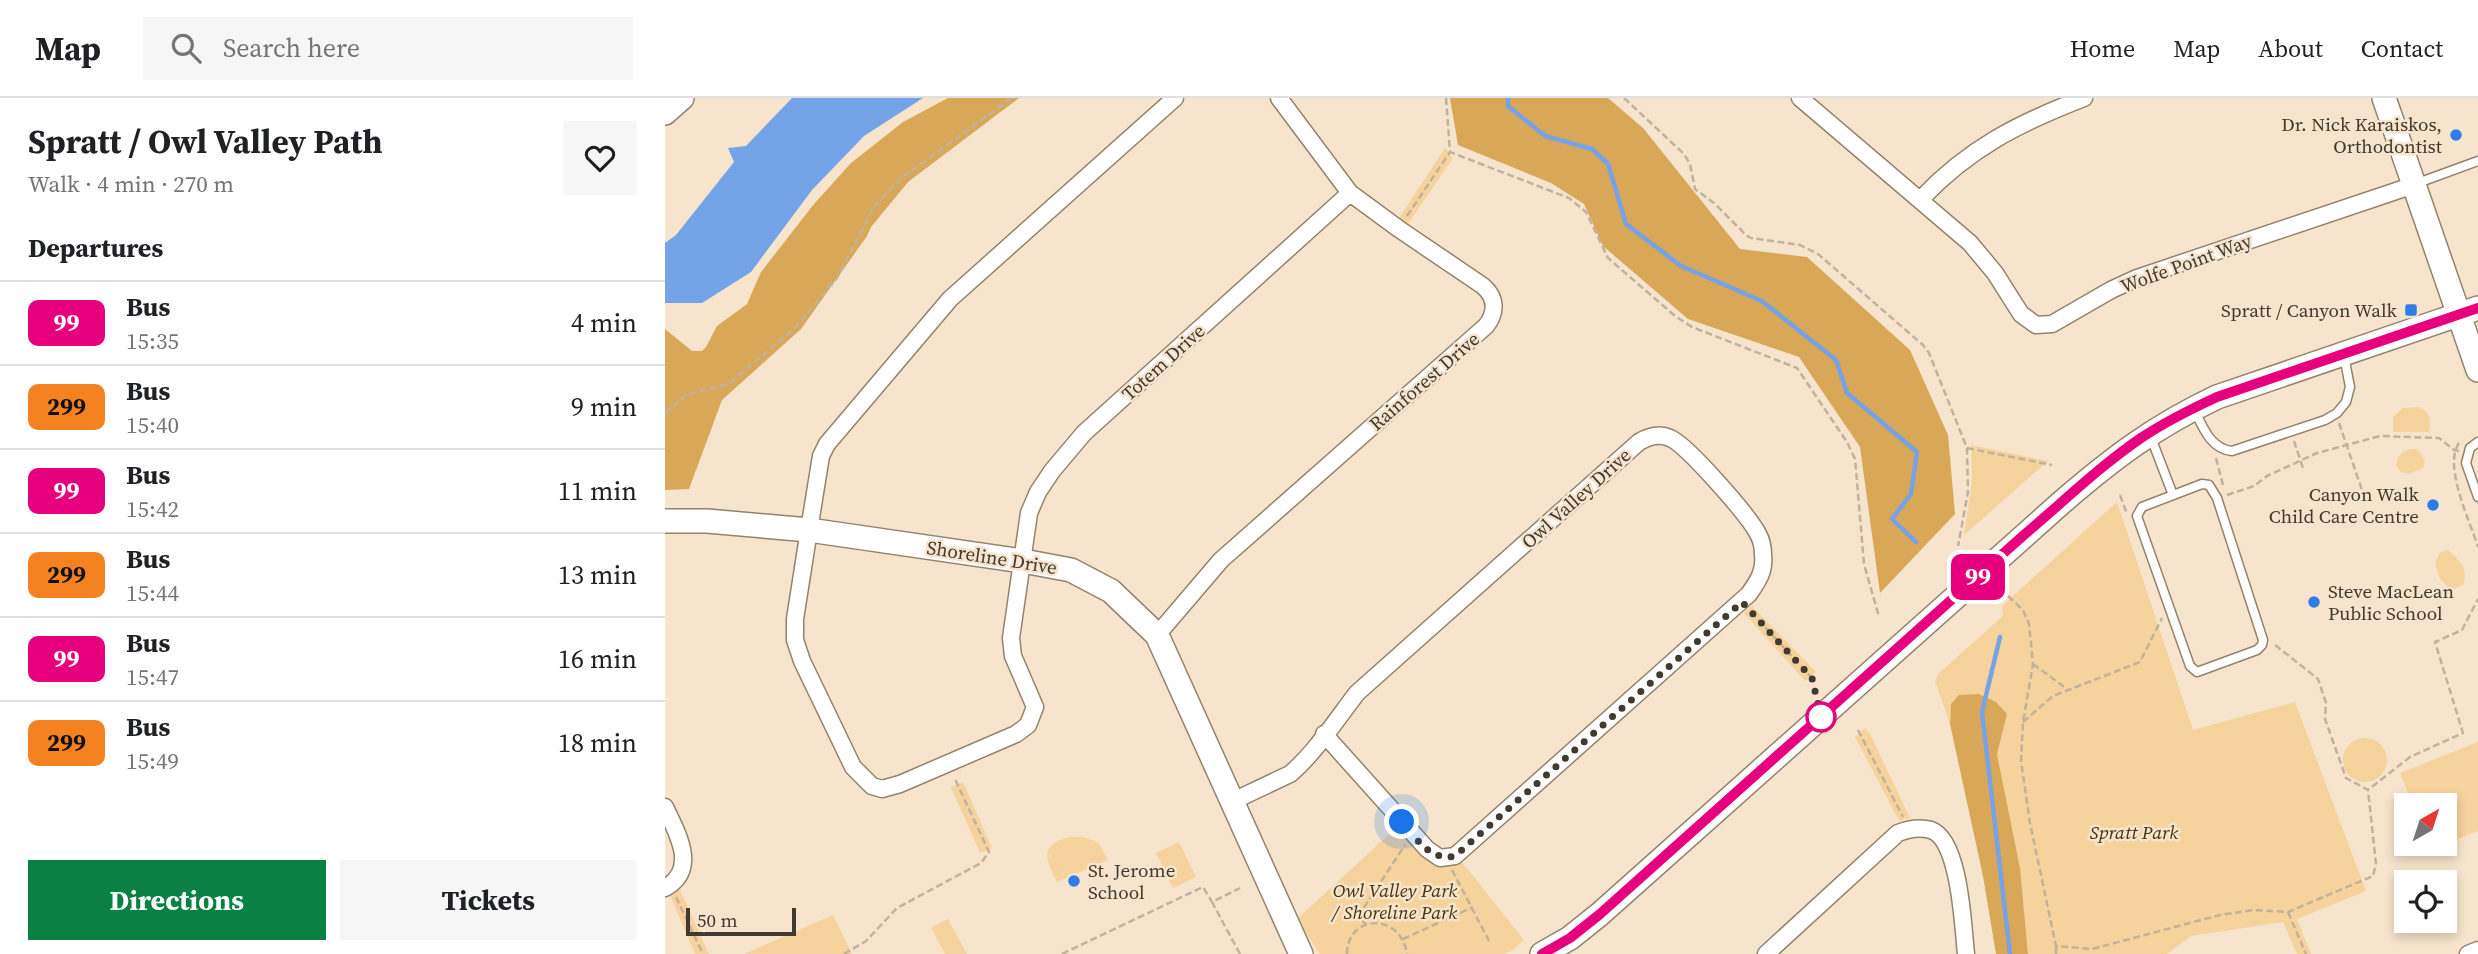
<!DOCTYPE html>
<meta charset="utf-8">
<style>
:root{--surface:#fff;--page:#f6f6f6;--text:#202124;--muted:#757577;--line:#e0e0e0;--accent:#0b8043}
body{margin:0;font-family:"Source Serif 4",serif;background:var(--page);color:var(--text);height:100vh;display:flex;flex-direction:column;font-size:26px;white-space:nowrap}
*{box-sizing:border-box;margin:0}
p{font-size:23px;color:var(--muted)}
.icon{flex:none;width:38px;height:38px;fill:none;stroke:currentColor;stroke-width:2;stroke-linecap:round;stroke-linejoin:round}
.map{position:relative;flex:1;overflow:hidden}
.panel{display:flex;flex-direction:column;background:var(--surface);width:665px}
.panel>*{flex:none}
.badge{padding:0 14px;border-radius:10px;font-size:24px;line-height:46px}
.needle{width:46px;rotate:39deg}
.tools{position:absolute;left:1729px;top:695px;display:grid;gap:14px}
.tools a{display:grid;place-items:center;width:63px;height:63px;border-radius:0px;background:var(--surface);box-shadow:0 4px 10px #0003;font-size:35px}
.scale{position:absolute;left:21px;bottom:18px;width:110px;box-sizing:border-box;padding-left:7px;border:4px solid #413a30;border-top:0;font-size:19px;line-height:24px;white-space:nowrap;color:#413a30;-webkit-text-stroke:5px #f6e5cc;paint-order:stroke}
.you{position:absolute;width:35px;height:35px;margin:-18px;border:5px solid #fff;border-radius:50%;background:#1a73e8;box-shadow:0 0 0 10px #1a73e833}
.map>.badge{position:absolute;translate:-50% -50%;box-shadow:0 0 0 4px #fff}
h2{padding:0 28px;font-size:26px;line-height:63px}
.round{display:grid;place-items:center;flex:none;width:74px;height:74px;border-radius:0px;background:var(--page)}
.overview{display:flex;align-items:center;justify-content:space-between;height:119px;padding:0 28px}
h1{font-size:33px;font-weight:700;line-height:52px}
.action{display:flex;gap:14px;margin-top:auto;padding:14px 28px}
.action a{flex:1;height:80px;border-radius:0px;background:var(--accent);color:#fff;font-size:28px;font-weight:700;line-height:80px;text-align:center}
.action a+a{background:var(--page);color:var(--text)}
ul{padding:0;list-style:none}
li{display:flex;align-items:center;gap:21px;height:84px;padding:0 28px;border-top:2px solid var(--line)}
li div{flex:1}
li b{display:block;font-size:26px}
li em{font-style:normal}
li .badge{min-width:77px;font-weight:700;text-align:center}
header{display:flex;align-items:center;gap:42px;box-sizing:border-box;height:98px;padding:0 35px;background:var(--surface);border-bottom:2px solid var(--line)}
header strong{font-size:33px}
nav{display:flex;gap:38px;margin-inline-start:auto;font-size:24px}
.search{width:490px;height:63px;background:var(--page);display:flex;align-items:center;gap:18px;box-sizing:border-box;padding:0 24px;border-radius:0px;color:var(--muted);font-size:26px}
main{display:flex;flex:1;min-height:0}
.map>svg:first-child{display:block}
.green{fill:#f6d29d}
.forest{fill:#d8a758}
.water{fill:#75a3e8}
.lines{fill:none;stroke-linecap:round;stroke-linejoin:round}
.stream{stroke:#75a3e8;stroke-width:4.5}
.lane-casing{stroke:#92836c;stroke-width:11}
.street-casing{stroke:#92836c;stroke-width:19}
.secondary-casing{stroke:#92836c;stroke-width:26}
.path{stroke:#c0b29d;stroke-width:2.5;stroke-dasharray:7 3.5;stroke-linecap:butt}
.lane{stroke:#fff;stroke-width:8}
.street{stroke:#fff;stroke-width:16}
.secondary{stroke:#fff;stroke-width:23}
.line-casing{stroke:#fff;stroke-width:16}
.line{stroke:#e6007e;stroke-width:10}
.walk{stroke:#413a30;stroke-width:7;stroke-dasharray:0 12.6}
.poi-dot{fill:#2f7ce8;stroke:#f6e5cc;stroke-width:2.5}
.stop-dot{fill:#fff;stroke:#e6007e;stroke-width:3.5}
.labels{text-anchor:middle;stroke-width:5;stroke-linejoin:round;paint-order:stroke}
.poi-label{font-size:19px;fill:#413a30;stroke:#f6e5cc;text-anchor:end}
.street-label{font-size:19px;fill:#413a30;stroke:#f6e5cc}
.park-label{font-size:19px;font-style:italic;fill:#46320f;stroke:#f6e5cc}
</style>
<header>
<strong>Map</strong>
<div class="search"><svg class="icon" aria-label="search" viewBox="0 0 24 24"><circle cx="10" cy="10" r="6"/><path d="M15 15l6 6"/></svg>Search here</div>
<nav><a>Home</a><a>Map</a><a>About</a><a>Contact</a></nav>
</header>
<main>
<section class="panel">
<div class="overview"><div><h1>Spratt / Owl Valley Path</h1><p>Walk · 4 min · 270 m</p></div><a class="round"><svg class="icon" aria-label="heart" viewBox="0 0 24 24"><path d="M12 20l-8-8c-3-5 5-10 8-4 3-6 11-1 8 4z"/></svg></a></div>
<h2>Departures</h2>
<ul>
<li><span class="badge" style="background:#e6007e;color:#fff">99</span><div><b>Bus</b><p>15:35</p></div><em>4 min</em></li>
<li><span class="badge" style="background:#f58220;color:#111">299</span><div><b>Bus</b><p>15:40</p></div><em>9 min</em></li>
<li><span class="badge" style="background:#e6007e;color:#fff">99</span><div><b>Bus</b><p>15:42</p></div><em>11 min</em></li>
<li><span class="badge" style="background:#f58220;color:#111">299</span><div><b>Bus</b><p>15:44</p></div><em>13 min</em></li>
<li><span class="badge" style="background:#e6007e;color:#fff">99</span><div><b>Bus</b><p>15:47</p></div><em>16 min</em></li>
<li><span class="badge" style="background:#f58220;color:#111">299</span><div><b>Bus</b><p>15:49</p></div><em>18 min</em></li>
</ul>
<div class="action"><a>Directions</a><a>Tickets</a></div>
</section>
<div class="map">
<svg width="1813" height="856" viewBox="0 0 1813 856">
<rect width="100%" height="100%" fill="#f6e5cc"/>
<!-- green -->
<path class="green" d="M780 50 788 60 743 126 734 120Z
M1754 309C1766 315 1765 321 1764 334H1728V319L1738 310Z
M1306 347 1383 363 1299 437 1307 384Z
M1745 351H1753L1760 363 1758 370 1744 376 1736 374 1731 368C1732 358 1736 354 1745 351Z
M1452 404 1528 632 1630 604 1701 793 1632 821 1646 856H1632L1618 824 1526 838 1502 856H1363L1355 770 1332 655 1342 616 1285 613V626L1270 583 1274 575 1338 518 1337 508Z
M1783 452C1794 462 1804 470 1798 487L1786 492 1775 481 1770 465 1774 455Z
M1087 508 1151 574 1140 583 1079 515Z
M1200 630 1205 636 1245 720 1234 723 1190 639Z
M1678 662a22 22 0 1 1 44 0a22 22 0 1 1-44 0Z
M1813 644V733L1766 752 1764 746H1780V707H1748L1735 675Z
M298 684 327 750 315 755 286 689Z
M732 729 772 767 797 764 859 842 849 851 840 856H655L632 821Z
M404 739H418L433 744 443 762 392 784C381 761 373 748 404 739Z
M514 744 531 779 508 790 491 755Z
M14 792H15L44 856H30L5 797Z
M168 817 187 856H79Z
M283 821 302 856H280L266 830Z"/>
<!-- forest -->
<path class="forest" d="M283 0H354L243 84 206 129 202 138 136 231 57 302 24 391 0 392V231L27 253H37L41 249 52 228 82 206 96 174 149 106 186 65 238 24Z
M785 0H943L978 30 1075 151 1142 159 1245 252 1283 337 1290 416 1215 495 1195 349 1134 259 1023 221 938 148 919 106 886 85 793 47Z
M1314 596 1331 604 1342 616 1332 656 1355 770 1363 856H1331L1318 778 1285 626 1286 606 1294 597Z"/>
<!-- water -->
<path class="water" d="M127 0H258L199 38 147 92 86 174 37 205H0V145L11 137 69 64 63 50 81 48Z"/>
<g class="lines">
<!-- stream -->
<path class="stream" d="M843 0V8L880 38 927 51 943 66 961 126 1016 168 1097 203 1171 262 1182 295 1252 354 1246 396 1227 421 1251 444
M1335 539 1317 614 1345 856"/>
<defs>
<path id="lane" d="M1750 86 1813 63
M1530 313C1538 330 1546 351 1567 353L1660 322 1672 315 1681 304 1685 289 1679 258
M1485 337 1508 397
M1813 344 1805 350 1801 365 1813 399
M1537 386 1544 387 1552 400 1598 542 1597 547 1592 552 1532 574 1525 568 1472 418 1477 409Z"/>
<path id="street" d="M510 0 285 201 162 346 156 358 144 432 130 521V542L137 563 188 669 207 688 217 691 235 686 351 636 363 627 370 609 348 558 346 540 364 415 373 394 387 373 419 335 685 95
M1135 0 1305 145 1330 175 1356 216 1371 227 1387 226 1446 192 1472 180 1749 87
M1256 101C1304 50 1354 25 1419 0
M492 537 556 462 821 228C832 214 831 199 818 188L734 131 685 95 614 0
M568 703 625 676C649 656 672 621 692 595L974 344C984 338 994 335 1005 340 1022 347 1084 418 1093 436 1096 441 1098 450 1098 457 1100 473 1093 483 1084 496L790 758 775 760 762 751 659 636
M0 709C12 735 34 771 0 790
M1101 856 1233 735C1243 731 1255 729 1266 732 1295 742 1298 829 1301 856
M1803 856 1813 852"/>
<path id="secondary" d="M1719 0 1813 272
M0 15 17 0
M0 423H42L144 432 358 463 406 472 446 493 492 537 636 856
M877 856 905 840 935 816 1396 405C1448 360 1489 329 1552 299L1813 210"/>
</defs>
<!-- lane casing -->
<use href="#lane" class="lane-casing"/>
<!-- street casing -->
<use href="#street" class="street-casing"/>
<!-- secondary casing -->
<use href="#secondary" class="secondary-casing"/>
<!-- path -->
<path class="path" d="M781 0 785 54 904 100 921 114 943 160 1010 218 1027 229 1132 270 1182 344 1190 361 1199 466 1214 519
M959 0 1019 56 1025 66 1030 91 1049 105 1081 137 1086 140 1135 147 1153 156 1258 247 1264 255 1302 350 1303 394 1293 448
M742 118 785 54
M0 315 21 297 65 285 131 229 172 180 209 109 235 81 347 0
M1674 325 1698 395
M1629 343 1638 370
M1794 345C1778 368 1805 423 1813 449
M1302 350 1387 367
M1551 360 1558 387
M1455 397 1462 416
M1562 397 1589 388 1602 378 1652 355 1715 338 1774 340 1789 352 1794 353
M1343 498 1358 512 1364 526 1368 566 1358 624 1356 663 1365 725 1391 848 1427 851 1555 817 1588 812 1623 814 1708 778 1711 766 1703 692
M1086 514 1147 580
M1610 547 1653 581 1661 605 1660 621 1681 680 1703 692 1745 659 1798 635 1770 544 1797 532 1813 501
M1368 566 1402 591
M1358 624 1388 598 1475 564 1497 520
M1193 632 1238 719
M787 772 824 843
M11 799 38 856
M1623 814 1641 856
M701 827 694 817 740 747
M738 841 808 809
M179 856 201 843 232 810 316 765 324 754 289 679
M397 856 538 789 547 804
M575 856 547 804 575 790
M682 856C682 816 736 814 742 856
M1391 856V848"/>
<!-- lane -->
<use href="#lane" class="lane"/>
<!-- street -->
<use href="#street" class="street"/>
<!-- secondary -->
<use href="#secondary" class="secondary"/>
</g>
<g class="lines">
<defs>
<path id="line" d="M877 856 905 840 935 816 1360 436C1398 404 1435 368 1476 340 1500 324 1526 311 1552 299L1813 210"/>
</defs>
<!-- line casing -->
<use href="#line" class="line-casing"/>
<!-- line -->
<use href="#line" class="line"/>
<!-- walk -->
<path class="walk" d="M737 724C752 741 766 764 790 758L1077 504 1147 580 1156 619"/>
</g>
<!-- markers -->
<g class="poi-dot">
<circle cx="1791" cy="37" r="7"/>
<rect x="1739" y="205" width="14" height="14" rx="3.5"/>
<circle cx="1768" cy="407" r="7"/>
<circle cx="1649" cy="504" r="7"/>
<circle cx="409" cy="783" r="7"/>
</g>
<circle class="stop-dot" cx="1156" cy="619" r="14"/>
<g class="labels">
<!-- poi labels -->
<g class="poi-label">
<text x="1777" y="33">Dr. Nick Karaiskos,<tspan x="1777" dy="22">Orthodontist</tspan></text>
<text x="1732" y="219">Spratt / Canyon Walk</text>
<text x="1754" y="403">Canyon Walk<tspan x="1754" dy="22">Child Care Centre</tspan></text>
<text x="1663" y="500" text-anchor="start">Steve MacLean<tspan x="1663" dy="22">Public School</tspan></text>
<text x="423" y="779" text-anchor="start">St. Jerome<tspan x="423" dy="22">School</tspan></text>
</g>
<!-- street labels -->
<g class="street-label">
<text transform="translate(1521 165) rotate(-20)" y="7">Wolfe Point Way</text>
<text transform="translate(498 264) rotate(-42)" y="7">Totem Drive</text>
<text transform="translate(759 283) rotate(-41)" y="7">Rainforest Drive</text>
<text transform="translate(911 400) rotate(-42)" y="7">Owl Valley Drive</text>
<text transform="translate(327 459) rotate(9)" y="7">Shoreline Drive</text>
</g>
<!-- park labels -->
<g class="park-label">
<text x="1469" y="741">Spratt Park</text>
<text x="730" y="799">Owl Valley Park<tspan x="730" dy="22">/ Shoreline Park</tspan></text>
</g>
</g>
</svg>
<div class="tools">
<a><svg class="needle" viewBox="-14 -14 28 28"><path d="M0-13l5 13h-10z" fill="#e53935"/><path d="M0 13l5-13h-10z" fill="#757577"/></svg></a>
<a><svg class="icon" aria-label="locate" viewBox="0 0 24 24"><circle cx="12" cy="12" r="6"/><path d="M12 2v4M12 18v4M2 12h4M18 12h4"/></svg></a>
</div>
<div class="scale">50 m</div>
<div class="you" style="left:737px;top:724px"></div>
<b class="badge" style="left:1313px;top:479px;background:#e6007e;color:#fff">99</b>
</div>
</main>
